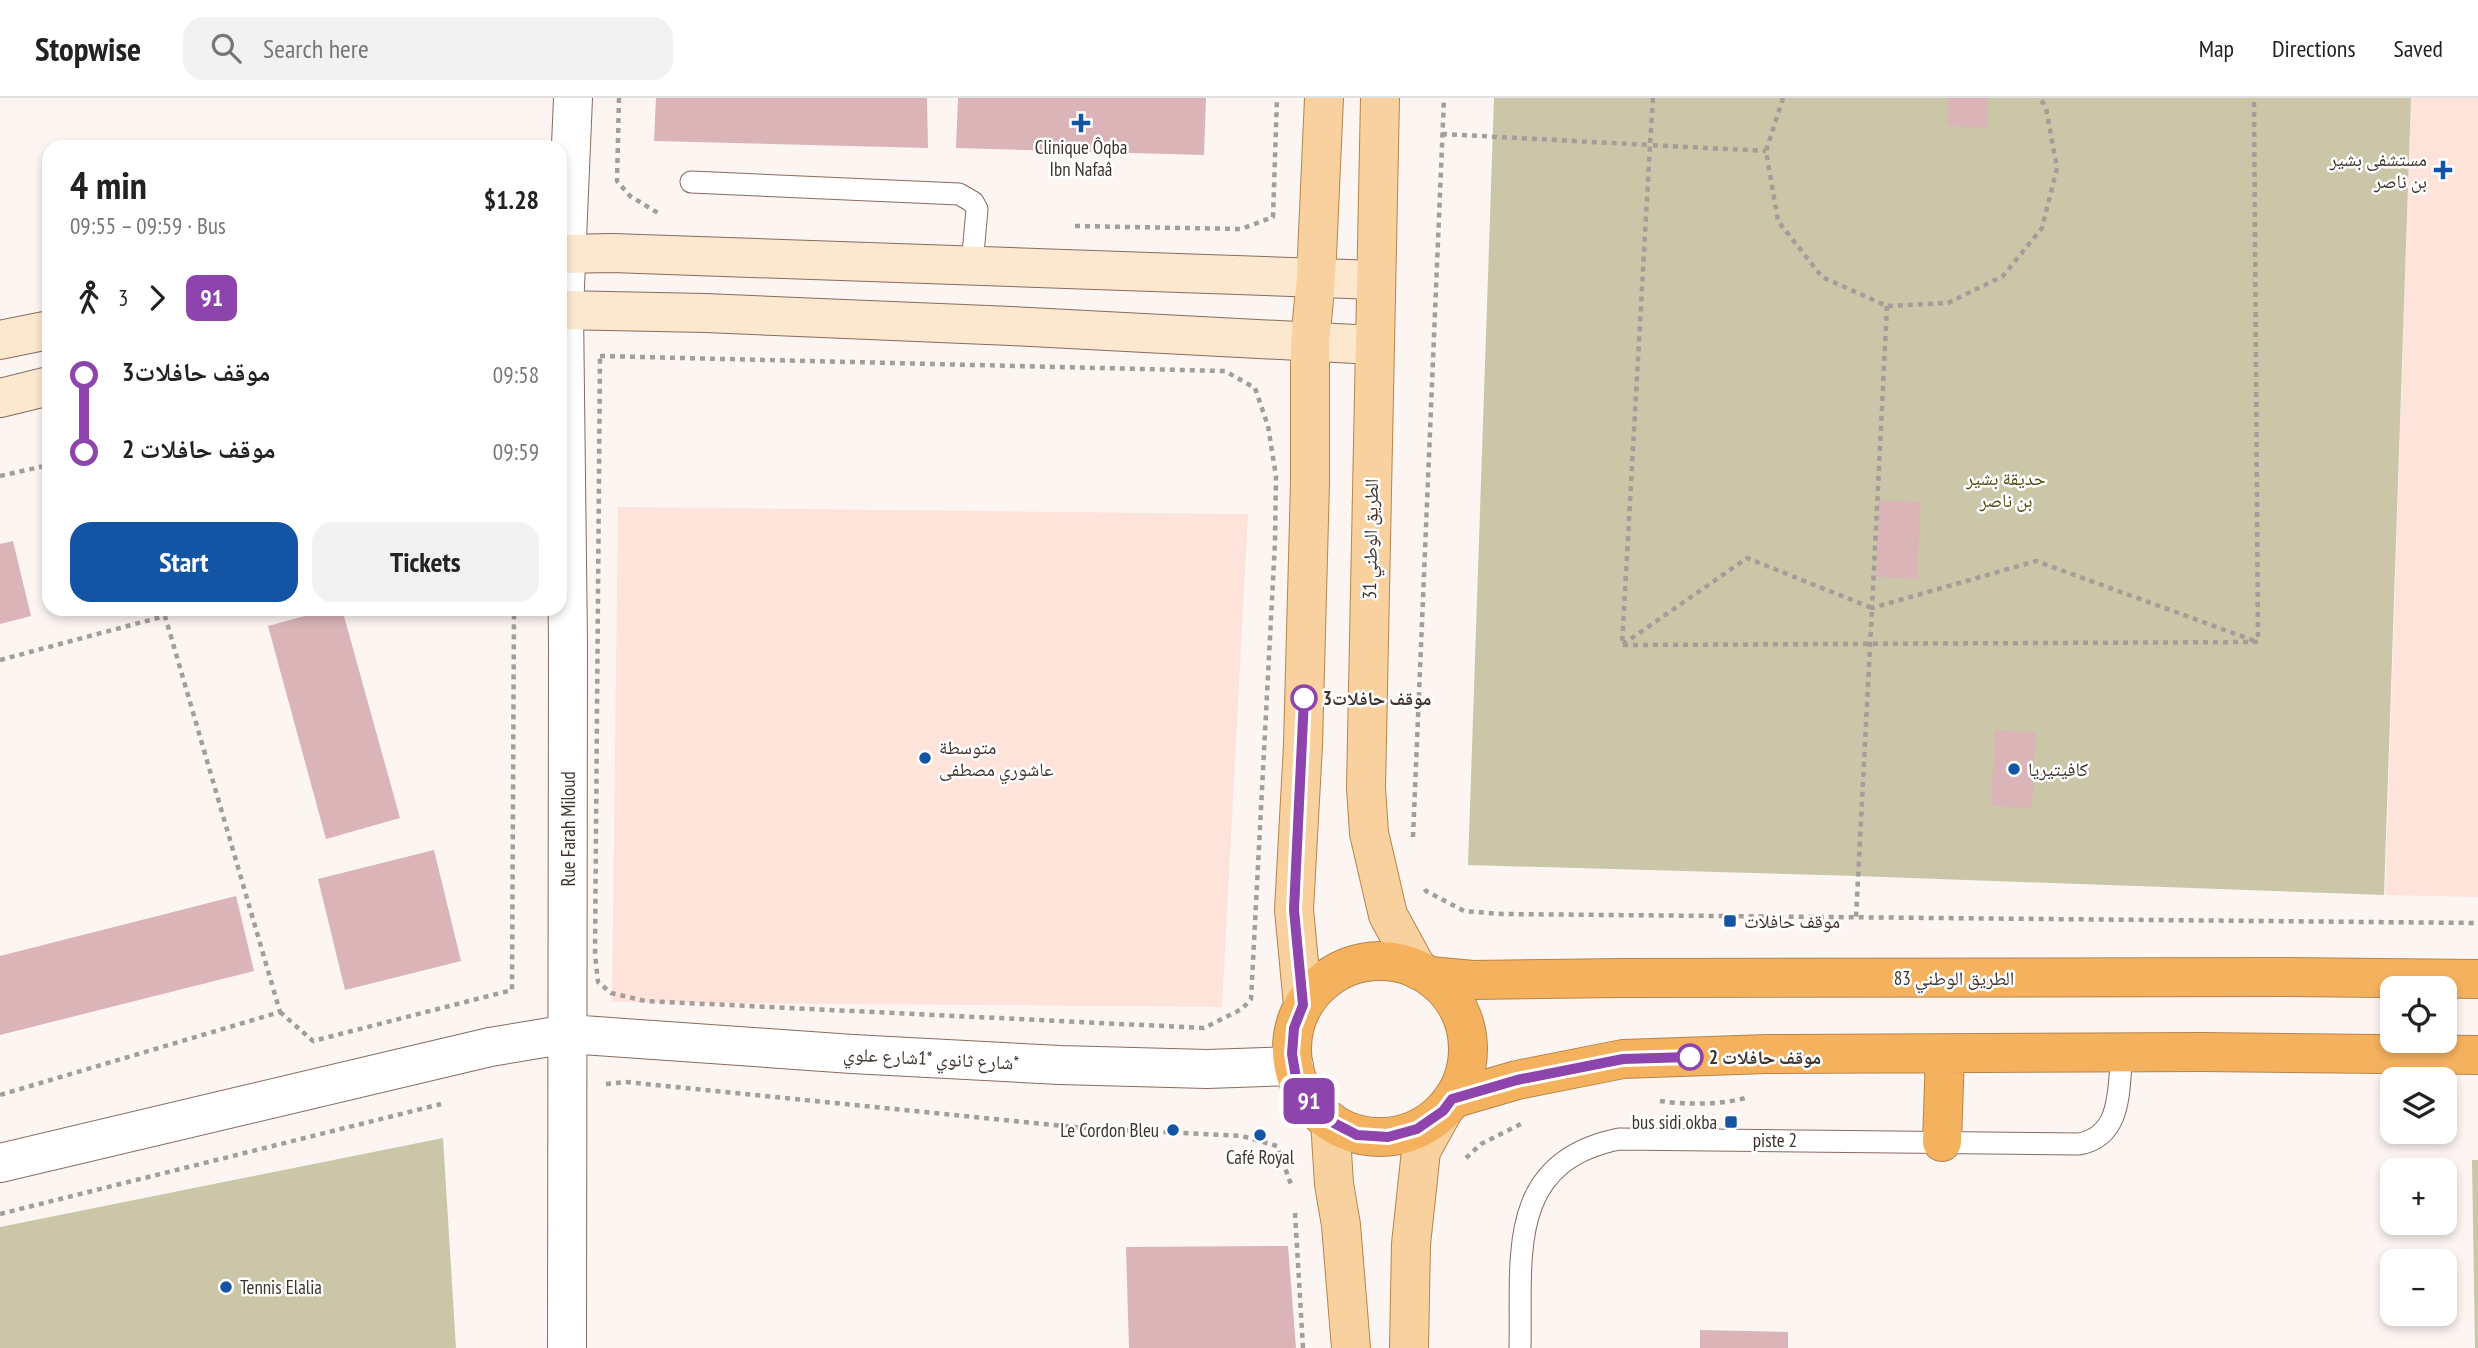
<!DOCTYPE html>
<meta charset="utf-8">
<style>
:root{--surface:#fff;--page:#f2f2f2;--text:#222;--muted:#767676;--line:#e0e0e0;--accent:#1454a4}
body{margin:0;font-family:"PT Sans Narrow","Noto Naskh Arabic",sans-serif;background:var(--page);color:var(--text);height:100vh;display:flex;flex-direction:column;font-size:26px;white-space:nowrap}
*{box-sizing:border-box;margin:0}
p{font-size:23px;color:var(--muted)}
.icon{flex:none;width:38px;height:38px;fill:none;stroke:currentColor;stroke-width:2;stroke-linecap:round;stroke-linejoin:round}
.map{position:relative;flex:1;overflow:hidden}
.details{position:absolute;left:42px;top:42px;width:525px;height:476px;display:flex;flex-direction:column;background:var(--surface);border-radius:21px;box-shadow:0 4px 10px #0003}
.details>*{flex:none}
.badge{padding:0 14px;border-radius:10px;font-size:24px;line-height:46px}
.fabs{position:absolute;left:2380px;top:878px;display:grid;gap:14px}
.fabs a{display:grid;place-items:center;width:77px;height:77px;border-radius:14px;background:var(--surface);box-shadow:0 4px 10px #0003;font-size:35px}
.map>.badge{position:absolute;translate:-50% -50%;box-shadow:0 0 0 4px #fff}
.legs{display:flex;align-items:center;gap:10px;height:77px;padding:0 28px;font-size:23px}
.legs p{margin-inline-start:auto}
.head{display:flex;align-items:center;justify-content:space-between;height:119px;padding:0 28px}
h1{font-size:38px;font-weight:800;line-height:52px}
.primary-button{display:flex;gap:14px;margin-top:auto;padding:14px 28px}
.primary-button a{flex:1;height:80px;border-radius:21px;background:var(--accent);color:#fff;font-size:28px;font-weight:800;line-height:80px;text-align:center}
.primary-button a+a{background:var(--page);color:var(--text)}
ul{padding:0 28px;list-style:none}
li{display:flex;align-items:center;gap:24px;height:77px;font-size:26px}
li i{display:grid;place-items:center;width:10px;height:100%;margin:0 9px;background:currentColor}
li i::after{content:'';width:18px;height:18px;margin:-9px;border:5px solid;border-radius:50%;background:var(--surface)}
li p{margin-inline-start:auto}
li:first-child i{background:linear-gradient(#0000 50%,currentColor 0)}
li:last-child i{background:linear-gradient(currentColor 50%,#0000 0)}
header{display:flex;align-items:center;gap:42px;box-sizing:border-box;height:98px;padding:0 35px;background:var(--surface);border-bottom:2px solid var(--line)}
header strong{font-size:33px}
nav{display:flex;gap:38px;margin-inline-start:auto;font-size:24px}
.search{width:490px;height:63px;background:var(--page);display:flex;align-items:center;gap:18px;box-sizing:border-box;padding:0 24px;border-radius:21px;color:var(--muted);font-size:26px}
.map>svg:first-child{display:block}
.built{fill:#fee3da}
.green{fill:#cbc6a8}
.building{fill:#dab4b7}
.lines{fill:none;stroke-linecap:round;stroke-linejoin:round}
.lane-casing{stroke:#896a5e;stroke-width:23}
.street-casing{stroke:#896a5e;stroke-width:40}
.secondary-casing{stroke:#896a5e;stroke-width:40}
.primary-casing{stroke:#b5854c;stroke-width:40}
.highway-casing{stroke:#b5854c;stroke-width:40}
.path{stroke:#a69c98;stroke-width:4.5;stroke-dasharray:5 5;stroke-linecap:butt}
.lane{stroke:#fff;stroke-width:21}
.street{stroke:#fff;stroke-width:38}
.secondary{stroke:#fce8cf;stroke-width:38}
.primary{stroke:#f9d19e;stroke-width:38}
.highway{stroke:#f5b25e;stroke-width:38}
.line-1-casing{stroke:#fff;stroke-width:16}
.line-1{stroke:#8e44ad;stroke-width:10}
.poi-dot{fill:#1454a4;stroke:#fff;stroke-width:2.5}
.stop-1-dot{fill:#fff;stroke:#8e44ad;stroke-width:3.5}
.labels{text-anchor:middle;stroke-width:5;stroke-linejoin:round;paint-order:stroke}
.poi-label{font-size:19px;fill:#3f322c;stroke:#fff;text-anchor:start}
.park-label{font-size:19px;fill:#534910;stroke:#fff}
.street-label{font-size:19px;fill:#3f322c;stroke:#fff}
.stop-label{font-size:19px;font-weight:bold;fill:#3f322c;stroke:#fff;text-anchor:start}
</style>
<header>
<strong>Stopwise</strong>
<div class="search"><svg class="icon" aria-label="search" viewBox="0 0 24 24"><circle cx="10" cy="10" r="6"/><path d="M15 15l6 6"/></svg>Search here</div>
<nav><a>Map</a><a>Directions</a><a>Saved</a></nav>
</header>
<div class="map">
<svg width="2478" height="1250" viewBox="0 0 2478 1250">
<rect width="100%" height="100%" fill="#fcf5f2"/>
<!-- built -->
<path class="built" d="M2411 0H2478V799L2385 797Z
M618 409 1248 416 1222 909 612 904Z"/>
<!-- green -->
<path class="green" d="M1494 0H2411L2384 797 1857 778 1468 767Z
M443 1040 456 1250H0V1129Z
M2472 1062H2478V1250H2475Z"/>
<!-- building -->
<path class="building" d="M656 0H927L928 50 654 43Z
M958 0H1206L1204 57 956 50Z
M1948 0H1988L1987 30 1947 28Z
M1880 402 1921 404 1917 481 1876 479Z
M13 443 31 518 0 526V446Z
M330 511H342L400 720 326 741 268 528Z
M1995 632 2036 634 2032 710 1991 708Z
M434 752 461 863 345 892 318 781Z
M236 798 254 873 0 937V858Z
M1288 1148 1296 1250H1129L1126 1149Z
M1700 1232 1788 1234V1250H1700Z"/>
<g class="lines">
<defs>
<path id="lane" d="M691 84 959 96 973 104 977 111 972 167
M1520 1250C1522 1159 1505 1064 1619 1041L2079 1046C2123 1038 2118 990 2122 955"/>
<path id="street" d="M0 1065 490 949 568 936 852 956 1060 967 1207 971 1294 968
M567 1250 568 546 564 212 573 0"/>
<path id="secondary" d="M560 156 612 155 1376 182
M560 212 705 215 1011 228 1374 247
M0 242 49 232
M0 300 49 288"/>
<path id="primary" d="M1380 0 1366 690 1369 735 1388 817 1418 872
M1303 907 1294 812 1303 647 1310 384V244L1316 180 1324 0
M1330 1023 1334 1086 1341 1127 1351 1250
M1409 1250 1411 1146 1421 1053 1443 1013"/>
<path id="highway" d="M1292 951a88 88 0 1 1 176 0a88 88 0 1 1-176 0Z
M1430 878 1473 882 1621 880 2285 879 2478 881
M1452 1001 1517 982 1623 961 1767 956 2202 954 2478 957
M1942 1044 1945 956"/>
</defs>
<!-- lane casing -->
<use href="#lane" class="lane-casing"/>
<!-- street casing -->
<use href="#street" class="street-casing"/>
<!-- secondary casing -->
<use href="#secondary" class="secondary-casing"/>
<!-- primary casing -->
<use href="#primary" class="primary-casing"/>
<!-- highway casing -->
<use href="#highway" class="highway-casing"/>
<!-- path -->
<path class="path" d="M619 0 617 83 630 98 658 115
M1653 0 1650 47 1766 53
M1783 0 1766 53 1778 123 1822 179 1887 208 1948 205 2003 178 2042 130 2057 70 2046 10 2040 0
M1442 36 1650 47 1622 547 1747 460 1872 510 1856 819
M1075 128 1241 131 1273 119 1277 0
M1887 208 1872 510 2036 463 2255 543
M600 258 1225 273 1255 290 1268 328 1276 378 1275 444 1251 901 1242 911 1204 930 645 903 611 895 598 884 595 856Z
M0 378 49 367
M1623 547 2258 544 2254 0
M0 562 165 518 280 914 0 997
M1413 739 1444 0
M1425 791 1426 793 1464 813 1501 816 2478 825
M280 914 313 943 512 892 514 511
M606 986 626 984 1084 1030 1242 1038 1277 1048 1292 1089
M1660 1003C1688 1007 1722 1007 1749 999
M1466 1060 1481 1046 1521 1026
M1295 1115 1303 1250
M0 1116 441 1006"/>
<!-- lane -->
<use href="#lane" class="lane"/>
<!-- street -->
<use href="#street" class="street"/>
<!-- secondary -->
<use href="#secondary" class="secondary"/>
<!-- primary -->
<use href="#primary" class="primary"/>
<!-- highway -->
<use href="#highway" class="highway"/>
</g>
<g class="lines">
<defs>
<path id="line-1" d="M1304 600 1294 812 1303 907 1294 930 1292 956 1296 980 1308 1002 1330 1023 1357 1037 1388 1039 1417 1031 1443 1013 1452 1001 1517 982 1623 961 1690 959"/>
</defs>
<!-- line-1 casing -->
<use href="#line-1" class="line-1-casing"/>
<!-- line-1 -->
<use href="#line-1" class="line-1"/>
</g>
<!-- markers -->
<g class="poi-dot">
<path d="M1077.5 14.5h7v7h7v7h-7v7h-7v-7h-7v-7h7z"/>
<path d="M2439.5 61.5h7v7h7v7h-7v7h-7v-7h-7v-7h7z"/>
<circle cx="925" cy="660" r="7"/>
<circle cx="2014" cy="671" r="7"/>
<rect x="1723" y="816" width="14" height="14" rx="3.5"/>
<rect x="1724" y="1017" width="14" height="14" rx="3.5"/>
<circle cx="1173" cy="1032" r="7"/>
<circle cx="1260" cy="1037" r="7"/>
<circle cx="226" cy="1189" r="7"/>
</g>
<g class="stop-1-dot">
<circle cx="1304" cy="600" r="12"/>
<circle cx="1690" cy="959" r="12"/>
</g>
<g class="labels">
<!-- poi labels -->
<g class="poi-label">
<text x="1081" y="56" text-anchor="middle">Clinique Ôqba<tspan x="1081" dy="22">Ibn Nafaâ</tspan></text>
<text x="2427" y="68" text-anchor="end">مستشفى بشير<tspan x="2427" dy="22">بن ناصر</tspan></text>
<text x="939" y="656">متوسطة<tspan x="939" dy="22">عاشوري مصطفى</tspan></text>
<text x="2028" y="678">كافيتيريا</text>
<text x="1744" y="830">موقف حافلات</text>
<text x="1717" y="1031" text-anchor="end">bus sidi okba</text>
<text x="1159" y="1039" text-anchor="end">Le Cordon Bleu</text>
<text x="1260" y="1066" text-anchor="middle">Café Royal</text>
<text x="240" y="1196">Tennis Elalia</text>
</g>
<!-- park labels -->
<g class="park-label">
<text x="2006" y="387">حديقة بشير<tspan x="2006" dy="22">بن ناصر</tspan></text>
</g>
<!-- street labels -->
<g class="street-label">
<text transform="translate(1370 441) rotate(-89)" y="7">الطريق الوطني 31</text>
<text transform="translate(568 731) rotate(-90)" y="7">Rue Farah Miloud</text>
<text x="1954" y="887">الطريق الوطني 83</text>
<text transform="translate(931 960) rotate(3)" y="7">شارع ثانوي *1شارع علوي*</text>
<text x="1775" y="1049">piste 2</text>
</g>
<!-- stop labels -->
<g class="stop-label">
<text x="1323" y="607">موقف حافلات3</text>
<text x="1709" y="966">موقف حافلات 2</text>
</g>
</g>
</svg>
<div class="fabs">
<a><svg class="icon" aria-label="locate" viewBox="0 0 24 24"><circle cx="12" cy="12" r="6"/><path d="M12 2v4M12 18v4M2 12h4M18 12h4"/></svg></a>
<a><svg class="icon" aria-label="layers" viewBox="0 0 24 24"><path d="M12 4l9 5-9 5-9-5zM3 14l9 5 9-5"/></svg></a>
<a>+</a>
<a>−</a>
</div>
<b class="badge" style="left:1309px;top:1003px;background:#8e44ad;color:#fff">91</b>
<section class="details">
<div class="head"><div><h1>4 min</h1><p>09:55 – 09:59 · Bus</p></div><b>$1.28</b></div>
<div class="legs"><svg class="icon" aria-label="walk" viewBox="0 0 24 24"><circle cx="13" cy="4" r="2"/><path d="M13 8l-2 6 4 7M11 14l-3 7M7 12l3-4h3l4 4"/></svg>3<svg class="icon" aria-label="forward" viewBox="0 0 24 24"><path d="M9 5l7 7-7 7"/></svg><b class="badge" style="background:#8e44ad;color:#fff">91</b></div>
<ul>
<li><i style="color:#8e44ad"></i><b>موقف حافلات3</b><p>09:58</p></li>
<li><i style="color:#8e44ad"></i><b>موقف حافلات 2</b><p>09:59</p></li>
</ul>
<div class="primary-button"><a>Start</a><a>Tickets</a></div>
</section>
</div>
